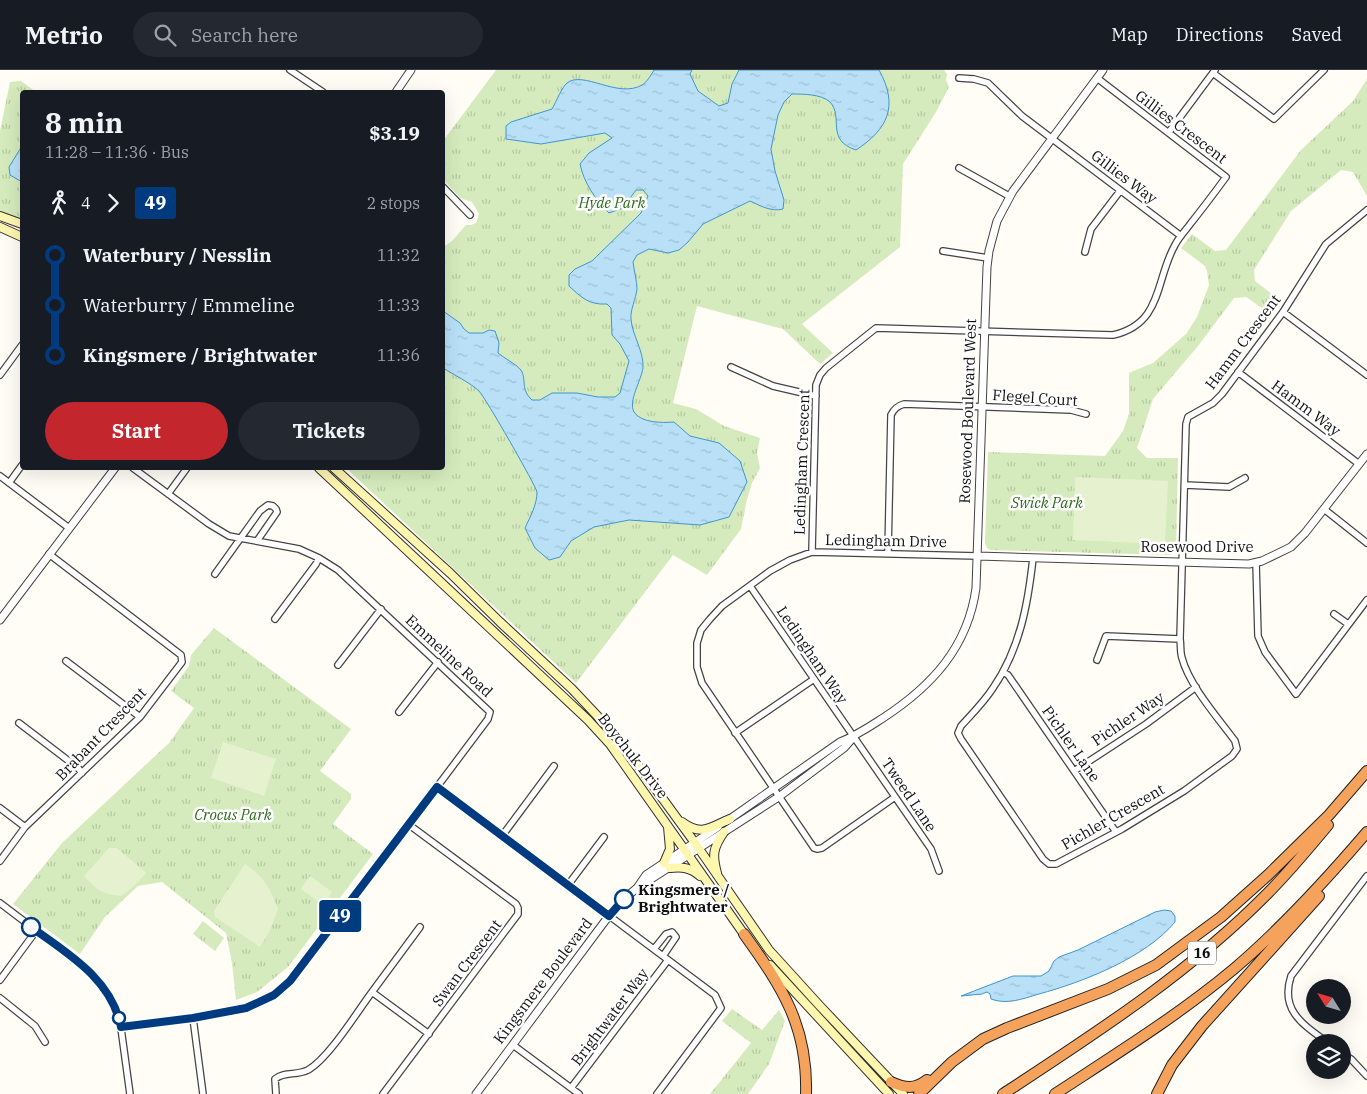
<!DOCTYPE html>
<meta charset="utf-8">
<style>
:root{--surface:#171b24;--page:#242831;--text:#f1f3f6;--muted:#9ea1a6;--line:#363941;--accent:#c4262e}
body{margin:0;font-family:"IBM Plex Serif",serif;background:var(--page);color:var(--text);height:100vh;display:flex;flex-direction:column;font-size:19px;white-space:nowrap}
*{box-sizing:border-box;margin:0}
p{font-size:16px;color:var(--muted)}
.icon{flex:none;width:28px;height:28px;fill:none;stroke:currentColor;stroke-width:2;stroke-linecap:round;stroke-linejoin:round}
.map{position:relative;flex:1;overflow:hidden}
.panel{position:absolute;left:20px;top:20px;width:425px;height:380px;display:flex;flex-direction:column;background:var(--surface);border-radius:5px;box-shadow:0 5px 20px #0002}
.panel>*{flex:none}
.badge{padding:0 10px;border-radius:4px;font-size:18px;line-height:32px}
.needle{width:32px;rotate:307deg}
.controls{position:absolute;left:1306px;top:909px;display:grid;gap:10px}
.controls a{display:grid;place-items:center;width:45px;height:45px;border-radius:50%;background:var(--surface);box-shadow:0 5px 20px #0002;font-size:25px}
.map>.badge{position:absolute;translate:-50% -50%;box-shadow:0 0 0 2px #fff}
.legs{display:flex;align-items:center;gap:8px;height:55px;padding:0 25px;font-size:16px}
.legs p{margin-inline-start:auto}
.head{display:flex;align-items:center;justify-content:space-between;height:85px;padding:0 25px}
h1{font-size:28px;font-weight:700;line-height:38px}
.cta{display:flex;gap:10px;margin-top:auto;padding:10px 25px}
.cta a{flex:1;height:58px;border-radius:30px;background:var(--accent);color:#fff;font-size:20px;font-weight:700;line-height:58px;text-align:center}
.cta a+a{background:var(--page);color:var(--text)}
ul{padding:0 25px;list-style:none}
li{display:flex;align-items:center;gap:18px;height:50px;font-size:19px}
li i{display:grid;place-items:center;width:8px;height:100%;margin:0 6px;background:currentColor}
li i::after{content:'';width:12px;height:12px;margin:-6px;border:4px solid;border-radius:50%;background:var(--surface)}
li p{margin-inline-start:auto}
li:first-child i{background:linear-gradient(#0000 50%,currentColor 0)}
li:last-child i{background:linear-gradient(currentColor 50%,#0000 0)}
header{display:flex;align-items:center;gap:30px;box-sizing:border-box;height:70px;padding:0 25px;background:var(--surface);border-bottom:1px solid var(--line)}
header strong{font-size:24px}
nav{display:flex;gap:28px;margin-inline-start:auto;font-size:18px}
.search{width:350px;height:45px;background:var(--page);display:flex;align-items:center;gap:12px;box-sizing:border-box;padding:0 18px;border-radius:28px;color:var(--muted);font-size:19px}
.map>svg:first-child{display:block}
.park{fill:url(#park-tufts)}
.pitch{fill:#e6f2cf}
.water{fill:url(#water-ripples);stroke:#3f96cf}
.lines{fill:none;stroke-linecap:round;stroke-linejoin:round}
.minor-casing{stroke:#444;stroke-width:8}
.tertiary-casing{stroke:#444;stroke-width:9}
.secondary-casing{stroke:#333;stroke-width:10}
.motorway-casing{stroke:#222;stroke-width:12}
.minor{stroke:#fff;stroke-width:5.5}
.tertiary{stroke:#fff;stroke-width:7}
.secondary{stroke:#fff6b0;stroke-width:8}
.motorway{stroke:#f5a25d;stroke-width:10}
.line-1-casing{stroke:#fff;stroke-width:11}
.line-1{stroke:#003b80;stroke-width:8}
.stop-1-dot{fill:#fff;stroke:#003b80;stroke-width:2.5}
.labels{text-anchor:middle;stroke-width:5;stroke-linejoin:round;paint-order:stroke}
.shield{fill:#fff;stroke:#585858;stroke-width:1}
.shield-label{font-size:14px;font-weight:bold;fill:#111}
.street-label{font-size:15px;fill:#111;stroke:#fff}
.park-label{font-size:15px;font-style:italic;fill:#2f6b1f;stroke:#fff}
.stop-label{font-size:15px;font-weight:bold;fill:#111;stroke:#fff;text-anchor:start}
</style>
<header>
<strong>Metrio</strong>
<div class="search"><svg class="icon" aria-label="search" viewBox="0 0 24 24"><circle cx="10" cy="10" r="6"/><path d="M15 15l6 6"/></svg>Search here</div>
<nav><a>Map</a><a>Directions</a><a>Saved</a></nav>
</header>
<div class="map">
<svg width="1367" height="1024" viewBox="0 0 1367 1024">
<defs>
<pattern id="park-tufts" width="24" height="20" patternUnits="userSpaceOnUse" patternTransform="scale(1.25)"><rect width="24" height="20" fill="#d5ebbd"/><path d="M3 7l-1-3M5 7V3M7 7l1-3M15 17l-1-3M17 17v-4M19 17l1-3" fill="none" stroke="#b6c8a1"/></pattern>
<pattern id="water-ripples" width="26" height="14" patternUnits="userSpaceOnUse" patternTransform="scale(1.25)"><rect width="26" height="14" fill="#b9e0f7"/><path d="M2 4q2-2 4 0t4 0M15 11q2-2 4 0t4 0" fill="none" stroke="#9ebfd3"/></pattern>
</defs>
<rect width="100%" height="100%" fill="#fffdf5"/>
<!-- park -->
<path class="park" d="M496 0H944L947 4 946 10 949 17 936 42 903 94 900 177 802 254 833 283 820 294 783 259 697 236 673 333 696 339 724 356 760 368 757 383 760 398 752 413 747 429 741 459 707 505 673 485 576 613 346 398H442L443 177 452 171 466 155H471L476 153 479 144 472 132 460 128 443 109V71Z
M1367 9V126L1353 102 1341 100 1291 141 1254 200 1255 211 1281 231 1272 245 1246 227 1234 228 1198 276 1153 329 1137 378 1147 388H1178L1176 479 1171 485 990 480 987 478 985 473 988 382 1105 386 1123 361 1129 344V303L1153 293 1186 264 1197 247 1209 215 1207 201 1205 196 1181 178 1192 164 1215 181 1226 180 1301 80 1353 31Z
M21 11 36 22H22V150L0 142V61L10 12Z
M214 558 351 659 320 701 351 724V729L333 754 373 784 288 897 257 922 236 930 232 893 226 863 162 812 138 816 105 847 80 884 13 834 62 773 169 673 194 638 171 621 189 596 191 585Z
M203 851 224 868 215 881 193 864Z
M732 939 762 960 779 940 785 951 769 994 748 1024H710L751 973 722 951Z"/>
<!-- pitch -->
<path class="pitch" d="M1075 407 1168 411 1165 474 1073 470Z
M223 672 276 689 264 726 211 708Z
M109 778H117L146 803 133 817 121 826C102 824 97 820 84 806Z
M245 794C265 808 269 817 278 839L269 862 260 877 215 847 214 841Z
M310 806 332 822 323 835 301 819Z"/>
<!-- water -->
<path class="water" d="M654 0H692L690 4 698 21 719 36 728 33 732 14 739 0H879C899 36 888 59 856 80 825 70 844 47 830 32 821 24 803 24 792 24L784 32 778 45 771 79 775 101 784 130 783 139C771 142 761 136 750 131L703 154 688 172 679 180 668 183 649 179 637 185 633 192C634 201 637 211 637 219 636 229 630 240 631 249 632 265 644 281 643 298 641 311 628 331 634 342 641 353 662 353 674 352L690 366 719 373 740 391 747 412 729 447 700 455 629 450 594 457 571 471 560 487 549 490 535 478 525 458C530 447 537 435 537 422 536 416 485 327 479 321 469 312 454 305 443 298V241L460 253 464 259 469 263H483L489 260 495 261 499 273 498 283C505 289 515 293 521 300 527 310 520 319 532 330H540L552 323H577L598 327H615L620 323 629 291 620 274 612 265 611 238 607 234C589 235 582 228 569 216V205L575 199 592 191 641 143 648 126 643 120H636L623 138 609 143C595 129 584 113 580 94L589 83 612 68 605 63 541 74 506 69V56L511 52 552 39C556 32 562 17 567 13 583 0 618 29 642 15 647 12 651 5 654 0Z
M22 76V112L10 105 9 97Z
M1164 840 1171 841 1175 846V852C1145 888 1083 912 1039 924 1022 929 1007 935 991 929L990 924 987 922 982 924 961 926 1013 906H1041L1049 901 1054 891 1059 887 1078 880 1155 842Z"/>
<g class="lines">
<defs>
<path id="minor" d="M290 0 323 22
M1213 3 1274 49 1324 0
M959 8 974 9 988 13 1022 46 1181 166
M1169 62 1215 0
M959 98 1009 126
M442 116 470 145
M943 181 988 188
M1085 182 1091 159 1120 121
M1283 242 1367 305
M731 297 773 316 816 326
M1238 302 1359 394
M0 305 22 275
M0 406 69 458
M9 413 22 395
M1185 415 1229 417 1245 408
M168 424 187 398
M1324 439 1367 473
M812 482 816 315 820 305 826 298 876 258 1113 265C1163 254 1155 210 1175 175 1179 167 1186 160 1191 153 1203 138 1215 122 1226 107L1097 8
M888 482 891 345C894 339 897 336 904 334L1071 340 1086 344
M1033 488C1028 534 1020 579 993 618 984 632 972 644 961 656L958 663 961 669 1043 789 1049 794H1056L1122 759 1184 721 1232 686 1237 679 1235 671C1218 648 1189 615 1182 588 1180 582 1181 575 1180 569L1186 354 1188 347 1213 333 1222 324 1283 242 1326 174 1367 140
M1256 492 1258 566 1265 582 1296 624 1367 530
M215 504 260 441 268 435 273 436 276 439 277 442 257 471
M750 516 931 779 939 801
M1334 544 1348 554
M275 549 316 494 319 488
M1097 590 1106 566 1180 569
M66 591 140 647
M338 595 381 539
M1003 602 1008 605 1116 762
M399 642 438 592
M19 653 78 698 82 703
M735 663 814 609
M1074 701 1146 654 1196 617
M437 717 715 925 721 938 657 1024
M895 727 822 778 817 779 814 778 702 613 697 597V573L701 560 710 549 722 536 770 501 790 490 812 482 978 486
M0 738 25 757
M502 766 554 696
M0 791 25 757 140 647 182 592 181 585 49 484
M568 815 604 767
M0 833 87 899 107 922 120 951 130 1024
M654 879 666 864 672 862 676 867 663 886
M0 910 36 861
M372 922 420 857
M0 928 35 956 45 972
M193 948 203 1024
M121 957 193 948 255 935 274 925 290 911 317 877 488 649 490 642 338 500 319 488 299 479 229 466 209 454 133 398
M1327 972C1302 954 1280 940 1291 906L1367 806
M513 975 579 1024
M1342 983 1351 989 1367 1006
M571 1018 668 890
M276 1024 275 1009C285 1001 296 1006 308 1000 329 988 357 942 372 922L429 964
M383 1024 518 844V838L516 834 408 754"/>
<path id="tertiary" d="M396 22 411 0
M978 486 1212 493 1249 494 1262 491 1291 477 1305 463 1367 384
M0 550 115 398
M727 751 840 672C856 666 869 657 883 648 932 616 968 577 976 518L985 253 987 197 989 181 997 151 1013 121 1103 0
M637 818 646 805 718 757
M476 1024 605 851 624 829 637 818 780 726 844 678 852 669"/>
<path id="secondary" d="M0 146 22 154
M0 157 22 167
M319 398 588 650 610 674 746 867
M334 398 450 503 500 552 572 619 604 653 625 677 695 773 769 880 819 935 903 1024
M682 752C702 767 710 757 730 749
M664 793 670 779 668 757
M670 798C682 797 690 797 700 806
M717 803C712 785 713 778 724 762
M770 895 889 1024"/>
<path id="motorway" d="M744 864C782 917 808 956 806 1024
M891 1012C905 1018 914 1020 927 1010
M919 1024 952 992 983 969 1007 958 1108 919 1156 895 1221 847 1268 805 1329 745 1367 701
M1003 1024C1096 963 1189 903 1267 824 1289 802 1308 779 1328 755
M1055 1024C1116 984 1179 945 1235 898 1283 857 1326 810 1367 762
M1157 1024 1172 995 1202 956 1319 826"/>
</defs>
<!-- minor casing -->
<use href="#minor" class="minor-casing"/>
<!-- tertiary casing -->
<use href="#tertiary" class="tertiary-casing"/>
<!-- secondary casing -->
<use href="#secondary" class="secondary-casing"/>
<!-- motorway casing -->
<use href="#motorway" class="motorway-casing"/>
<!-- minor -->
<use href="#minor" class="minor"/>
<!-- tertiary -->
<use href="#tertiary" class="tertiary"/>
<!-- secondary -->
<use href="#secondary" class="secondary"/>
<!-- motorway -->
<use href="#motorway" class="motorway"/>
</g>
<g class="lines">
<defs>
<path id="line-1" d="M31 857C67 883 112 909 121 957L193 948 246 938 274 925 290 911 437 717 609 846 624 829"/>
</defs>
<!-- line-1 casing -->
<use href="#line-1" class="line-1-casing"/>
<!-- line-1 -->
<use href="#line-1" class="line-1"/>
</g>
<!-- markers -->
<g class="stop-1-dot">
<circle cx="624" cy="829" r="9"/>
<circle cx="31" cy="857" r="9"/>
<circle cx="119" cy="948" r="6"/>
</g>
<g class="labels">
<!-- shield labels -->
<rect class="shield" x="1188" y="871.5" width="28" height="23" rx="4"/>
<g class="shield-label">
<text x="1202" y="888">16</text>
</g>
<!-- street labels -->
<g class="street-label">
<text transform="translate(1181 57) rotate(37)" y="5">Gillies Crescent</text>
<text transform="translate(1124 107) rotate(37)" y="5">Gillies Way</text>
<text transform="translate(1243 272) rotate(-53)" y="5">Hamm Crescent</text>
<text transform="translate(1035 328) rotate(4)" y="5">Flegel Court</text>
<text transform="translate(1306 338) rotate(37)" y="5">Hamm Way</text>
<text transform="translate(968 341) rotate(-88)" y="5">Rosewood Boulevard West</text>
<text transform="translate(802 392) rotate(-88)" y="5">Ledingham Crescent</text>
<text transform="translate(886 471) rotate(1)" y="5">Ledingham Drive</text>
<text x="1197" y="482">Rosewood Drive</text>
<text transform="translate(812 585) rotate(56)" y="5">Ledingham Way</text>
<text transform="translate(449 586) rotate(43)" y="5">Emmeline Road</text>
<text transform="translate(1128 649) rotate(-34)" y="5">Pichler Way</text>
<text transform="translate(101 664) rotate(-46)" y="5">Brabant Crescent</text>
<text transform="translate(1071 674) rotate(55)" y="5">Pichler Lane</text>
<text transform="translate(633 686) rotate(52)" y="5">Boychuk Drive</text>
<text transform="translate(909 725) rotate(56)" y="5">Tweed Lane</text>
<text transform="translate(1113 747) rotate(-30)" y="5">Pichler Crescent</text>
<text transform="translate(467 893) rotate(-53)" y="5">Swan Crescent</text>
<text transform="translate(543 911) rotate(-53)" y="5">Kingsmere Boulevard</text>
<text transform="translate(610 947) rotate(-53)" y="5">Brightwater Way</text>
</g>
<!-- park labels -->
<g class="park-label">
<text x="612" y="138">Hyde Park</text>
<text x="1047" y="438">Swick Park</text>
<text x="233" y="750">Crocus Park</text>
</g>
<!-- stop labels -->
<g class="stop-label">
<text x="638" y="825">Kingsmere /<tspan x="638" dy="17">Brightwater</tspan></text>
</g>
</g>
</svg>
<div class="controls">
<a><svg class="needle" viewBox="-14 -14 28 28"><path d="M0-13l5 13h-10z" fill="#e53935"/><path d="M0 13l5-13h-10z" fill="#9ea1a6"/></svg></a>
<a><svg class="icon" aria-label="layers" viewBox="0 0 24 24"><path d="M12 4l9 5-9 5-9-5zM3 14l9 5 9-5"/></svg></a>
</div>
<b class="badge" style="left:340px;top:846px;background:#003b80;color:#fff">49</b>
<section class="panel">
<div class="head"><div><h1>8 min</h1><p>11:28 – 11:36 · Bus</p></div><b>$3.19</b></div>
<div class="legs"><svg class="icon" aria-label="walk" viewBox="0 0 24 24"><circle cx="13" cy="4" r="2"/><path d="M13 8l-2 6 4 7M11 14l-3 7M7 12l3-4h3l4 4"/></svg>4<svg class="icon" aria-label="forward" viewBox="0 0 24 24"><path d="M9 5l7 7-7 7"/></svg><b class="badge" style="background:#003b80;color:#fff">49</b><p>2 stops</p></div>
<ul>
<li><i style="color:#003b80"></i><b>Waterbury / Nesslin</b><p>11:32</p></li>
<li><i style="color:#003b80"></i><span>Waterburry / Emmeline</span><p>11:33</p></li>
<li><i style="color:#003b80"></i><b>Kingsmere / Brightwater</b><p>11:36</p></li>
</ul>
<div class="cta"><a>Start</a><a>Tickets</a></div>
</section>
</div>
